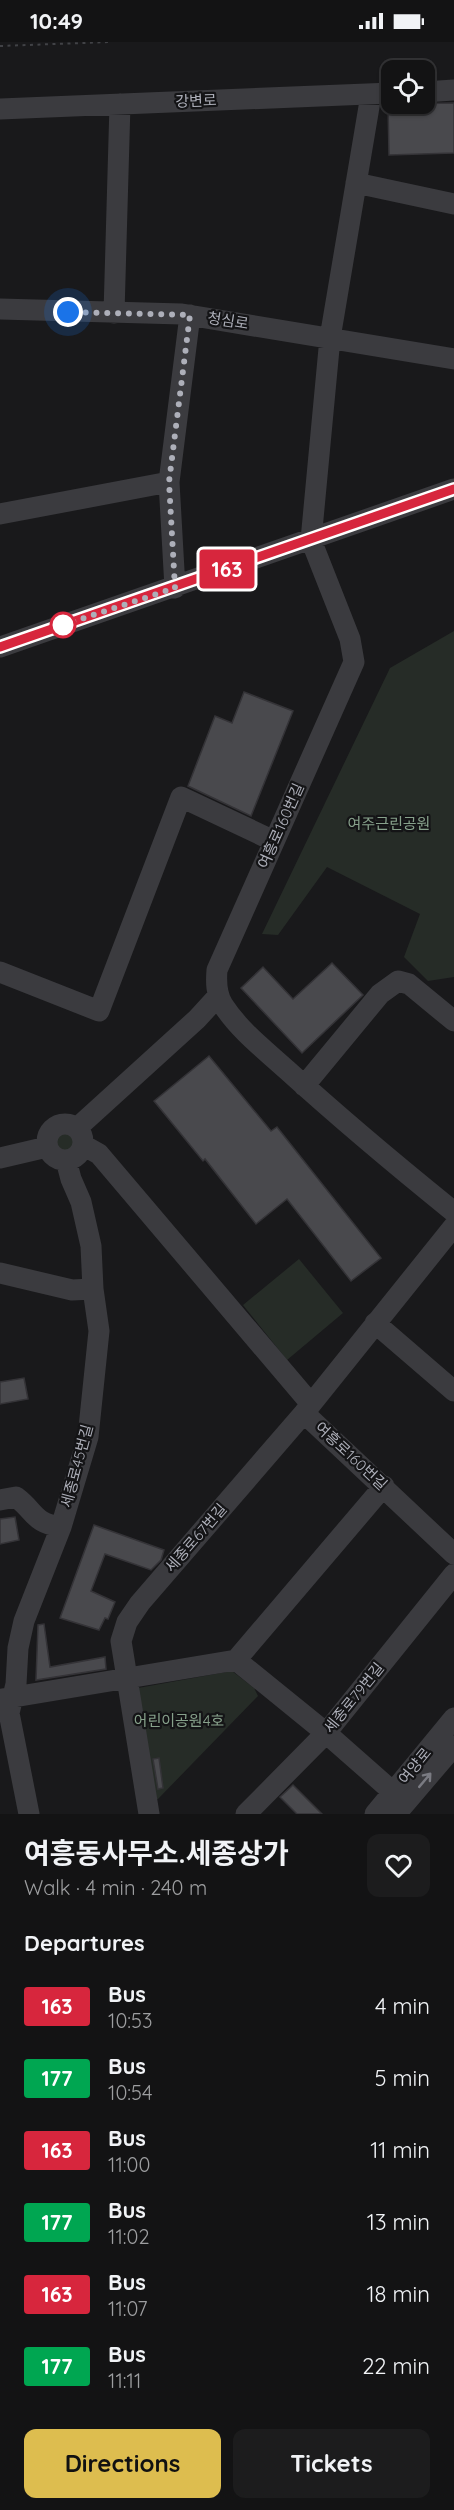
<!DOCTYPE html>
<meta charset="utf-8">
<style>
:root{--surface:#131314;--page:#1c1c1d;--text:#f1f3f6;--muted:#9d9ea0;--line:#323234;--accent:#ddbd4f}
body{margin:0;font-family:Quicksand,"Noto Sans KR",sans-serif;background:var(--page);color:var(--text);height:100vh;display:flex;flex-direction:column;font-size:22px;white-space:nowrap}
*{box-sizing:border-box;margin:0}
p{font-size:20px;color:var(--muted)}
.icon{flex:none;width:33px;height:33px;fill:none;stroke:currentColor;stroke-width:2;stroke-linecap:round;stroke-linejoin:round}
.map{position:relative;height:1772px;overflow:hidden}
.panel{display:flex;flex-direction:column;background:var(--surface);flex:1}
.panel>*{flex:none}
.badge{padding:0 12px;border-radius:4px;font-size:21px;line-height:39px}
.fabs{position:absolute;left:381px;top:18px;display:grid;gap:12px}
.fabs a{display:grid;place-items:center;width:54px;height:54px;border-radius:12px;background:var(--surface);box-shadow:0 2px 4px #0004,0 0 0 2px var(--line);font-size:30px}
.you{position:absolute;width:30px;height:30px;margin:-15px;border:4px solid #fff;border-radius:50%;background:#1a73e8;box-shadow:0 0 0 9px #1a73e833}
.map>.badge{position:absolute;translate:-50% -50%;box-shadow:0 0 0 3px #fff}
h2{padding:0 24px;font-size:22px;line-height:54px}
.round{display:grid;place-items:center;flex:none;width:63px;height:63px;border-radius:12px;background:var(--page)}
.headline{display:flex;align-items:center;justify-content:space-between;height:102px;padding:0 24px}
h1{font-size:28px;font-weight:700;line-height:45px}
.cta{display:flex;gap:12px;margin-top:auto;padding:12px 24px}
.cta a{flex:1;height:69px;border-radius:12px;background:var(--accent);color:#111;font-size:24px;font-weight:700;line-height:69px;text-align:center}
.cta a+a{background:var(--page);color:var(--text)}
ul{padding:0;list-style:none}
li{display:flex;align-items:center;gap:18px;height:72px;padding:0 24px}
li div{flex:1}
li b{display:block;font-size:22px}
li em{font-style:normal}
li .badge{min-width:66px;font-weight:700;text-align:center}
.status{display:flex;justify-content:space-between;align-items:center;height:42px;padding:0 30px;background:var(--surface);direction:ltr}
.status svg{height:16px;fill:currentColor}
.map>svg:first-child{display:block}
.green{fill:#262c27}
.building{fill:#49494d;stroke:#343337;stroke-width:1.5}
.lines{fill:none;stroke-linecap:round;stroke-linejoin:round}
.path{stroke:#414246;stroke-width:2;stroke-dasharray:3 4.5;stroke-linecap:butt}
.minor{stroke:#3b3b3f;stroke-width:21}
.oneway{stroke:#7a7b82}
.line-casing{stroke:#fff;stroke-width:14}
.line{stroke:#d7263d;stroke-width:9}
.walk{stroke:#adafb9;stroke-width:6;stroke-dasharray:0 10.8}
.stop-dot{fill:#fff;stroke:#d7263d;stroke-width:3}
.labels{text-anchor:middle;stroke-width:4.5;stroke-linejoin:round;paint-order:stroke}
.street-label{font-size:15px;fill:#adafb9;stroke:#141416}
.park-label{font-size:15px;fill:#87a18b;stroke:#141416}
</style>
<div class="status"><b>10:49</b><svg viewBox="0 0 49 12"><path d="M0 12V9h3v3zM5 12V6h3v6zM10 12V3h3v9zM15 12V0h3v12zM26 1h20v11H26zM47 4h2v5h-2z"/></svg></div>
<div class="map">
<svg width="454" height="1772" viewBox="0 0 454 1772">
<rect width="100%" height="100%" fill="#19191b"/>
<!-- green -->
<path class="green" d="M454 589V935L428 939 404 915 420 872 327 825 278 893 262 892 390 626Z
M53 1100a12 12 0 1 1 24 0a12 12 0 1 1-24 0Z
M299 1217 343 1271 287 1318 243 1263Z
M232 1629 254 1646 258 1654 158 1757H154L138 1646Z"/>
<!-- building -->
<path class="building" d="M454 61V111L389 113 388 64 399 62Z
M244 650 293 669 251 774 188 744 215 674 232 681Z
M332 921 363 953 302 1011 241 946 263 925 293 957Z
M209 1014 271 1089 277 1085 381 1216 351 1239 287 1157 256 1182 205 1117 203 1119 154 1059Z
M24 1336 28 1357 0 1362V1340Z
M15 1475 19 1498 0 1502V1477Z
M94 1483 164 1508 161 1518 151 1528 105 1512 91 1549 115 1560 108 1577 105 1576 99 1588 60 1576Z
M44 1582 50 1625 105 1615 106 1627 36 1638 38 1583Z
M159 1716 163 1746 158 1747 153 1717Z
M293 1743 322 1772H297L280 1755Z"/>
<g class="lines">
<!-- path -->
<path class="path" d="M0 4 110 0"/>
<!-- minor -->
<path class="minor" d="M424 50 454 48
M371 53 330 296 311 498 350 597 354 620 217 928C216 940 216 952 223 963 239 988 265 1008 287 1028 341 1077 397 1124 454 1170
M0 67 392 51
M356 141 454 162
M0 267 182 272 454 317
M114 271 120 62
M0 472 169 440
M175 546 169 440 190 273
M0 605 454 447
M0 930 99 969 181 755 274 799
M304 1044 380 952 398 939 409 942 454 979
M47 1100a18 18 0 1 1 36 0a18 18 0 1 1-36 0Z
M77 1086 197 977 218 954
M83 1103 99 1112 311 1362
M0 1116 47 1105
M0 1231 72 1248 93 1247
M375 1281 454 1349
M304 1371 454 1512
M0 1458 16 1455C36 1470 33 1481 61 1485
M236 1618 384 1444
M2 1657 236 1618 326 1691 393 1750
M29 1772 9 1671 16 1642 18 1606 24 1579 61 1485 88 1395 99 1289 93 1247 91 1204 81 1160 71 1137 66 1118
M149 1772 121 1599 127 1580 140 1561 304 1371 454 1184
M246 1772 326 1691 454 1532
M375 1772 454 1676
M396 1772 454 1704"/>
</g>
<!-- one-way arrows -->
<defs><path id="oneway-shaft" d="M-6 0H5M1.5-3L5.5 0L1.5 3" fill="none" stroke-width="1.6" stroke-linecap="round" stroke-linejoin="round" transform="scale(1.5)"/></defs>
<use class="oneway" href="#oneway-shaft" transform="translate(425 1738) rotate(-50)"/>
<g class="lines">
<defs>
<path id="line" d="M0 605 454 447"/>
</defs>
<!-- line casing -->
<use href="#line" class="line-casing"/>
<!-- line -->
<use href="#line" class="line"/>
<!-- walk -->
<path class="walk" d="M63 583 175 546 169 440 190 273 68 270"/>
</g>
<!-- markers -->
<circle class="stop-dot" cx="63" cy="583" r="12"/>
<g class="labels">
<!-- street labels -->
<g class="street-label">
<text transform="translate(196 59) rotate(-2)" y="5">강변로</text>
<text transform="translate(228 279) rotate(9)" y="5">청심로</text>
<text transform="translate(281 784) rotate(-66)" y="5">여흥로160번길</text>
<text transform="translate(351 1414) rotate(43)" y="5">여흥로160번길</text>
<text transform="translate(77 1424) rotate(-75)" y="5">세종로45번길</text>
<text transform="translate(196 1496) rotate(-49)" y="5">세종로67번길</text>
<text transform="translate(354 1656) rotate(-51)" y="5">세종로79번길</text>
<text transform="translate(415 1724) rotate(-51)" y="5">여양로</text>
</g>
<!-- park labels -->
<g class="park-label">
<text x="389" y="787">여주근린공원</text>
<text x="179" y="1684">어린이공원4호</text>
</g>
</g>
</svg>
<div class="fabs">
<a><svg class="icon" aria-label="locate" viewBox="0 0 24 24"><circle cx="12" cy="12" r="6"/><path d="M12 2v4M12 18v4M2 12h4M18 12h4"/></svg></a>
</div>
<div class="you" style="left:68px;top:270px"></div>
<b class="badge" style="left:227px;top:527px;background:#d7263d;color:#fff">163</b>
</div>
<section class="panel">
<div class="headline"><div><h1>여흥동사무소.세종상가</h1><p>Walk · 4 min · 240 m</p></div><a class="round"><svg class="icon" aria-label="heart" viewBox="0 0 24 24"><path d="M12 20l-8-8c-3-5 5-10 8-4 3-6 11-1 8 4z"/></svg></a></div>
<h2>Departures</h2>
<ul>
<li><span class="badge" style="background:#d7263d;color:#fff">163</span><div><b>Bus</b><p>10:53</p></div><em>4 min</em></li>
<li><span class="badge" style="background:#00a651;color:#fff">177</span><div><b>Bus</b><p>10:54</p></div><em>5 min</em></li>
<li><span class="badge" style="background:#d7263d;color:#fff">163</span><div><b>Bus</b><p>11:00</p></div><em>11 min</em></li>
<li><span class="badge" style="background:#00a651;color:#fff">177</span><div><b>Bus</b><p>11:02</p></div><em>13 min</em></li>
<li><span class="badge" style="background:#d7263d;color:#fff">163</span><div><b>Bus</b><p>11:07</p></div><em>18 min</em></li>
<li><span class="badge" style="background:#00a651;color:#fff">177</span><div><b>Bus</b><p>11:11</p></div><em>22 min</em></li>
</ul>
<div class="cta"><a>Directions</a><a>Tickets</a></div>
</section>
